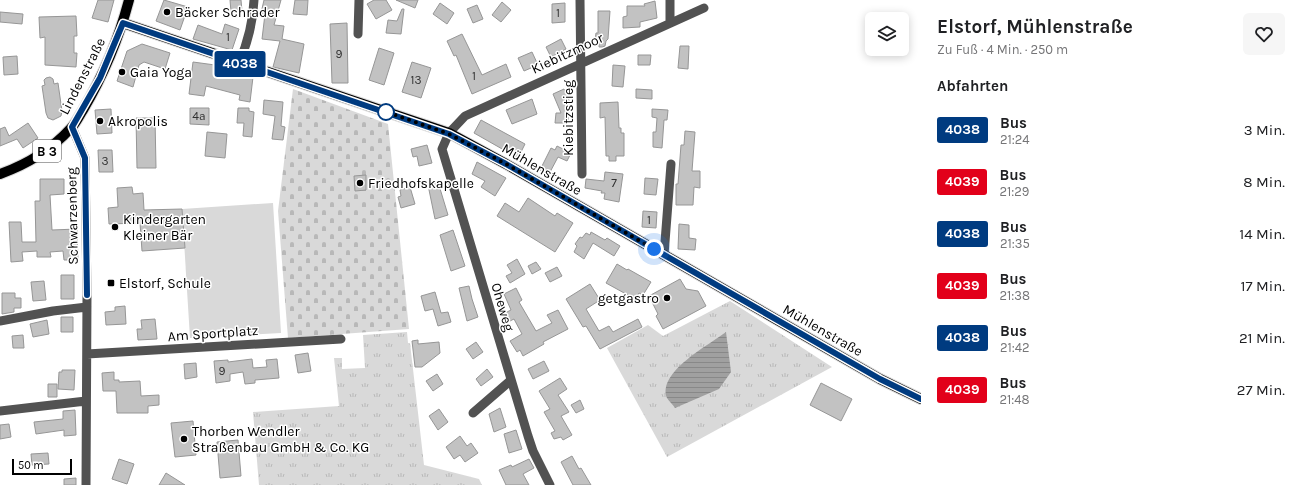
<!DOCTYPE html>
<html lang="de">
<meta charset="utf-8">
<style>
:root{--surface:#fff;--page:#f6f6f6;--text:#202124;--muted:#757577}
body{margin:0;font-family:Karla,sans-serif;background:var(--page);color:var(--text);height:100vh;display:flex;flex-direction:column;font-size:15px;white-space:nowrap}
*{box-sizing:border-box;margin:0}
p{font-size:13px;color:var(--muted)}
.icon{flex:none;width:22px;height:22px;fill:none;stroke:currentColor;stroke-width:2;stroke-linecap:round;stroke-linejoin:round}
.map{position:relative;flex:1;overflow:hidden}
.drawer{display:flex;flex-direction:column;background:var(--surface);width:380px}
.drawer>*{flex:none}
.badge{padding:0 8px;border-radius:3px;font-size:14px;line-height:26px}
.tools{position:absolute;left:865px;top:12px;display:grid;gap:8px}
.tools a{display:grid;place-items:center;width:44px;height:44px;border-radius:6px;background:var(--surface);box-shadow:0 2px 10px #0003;font-size:20px}
.scale{position:absolute;left:12px;bottom:10px;width:60px;box-sizing:border-box;padding-left:4px;border:2px solid #000;border-top:0;font-size:11px;line-height:14px;white-space:nowrap;color:#000;-webkit-text-stroke:3px #fff;paint-order:stroke}
.you{position:absolute;width:20px;height:20px;margin:-10px;border:3px solid #fff;border-radius:50%;background:#1a73e8;box-shadow:0 0 0 6px #1a73e833}
.map>.badge{position:absolute;translate:-50% -50%;box-shadow:0 0 0 2px #fff}
h2{padding:0 16px;font-size:15px;line-height:36px}
.round{display:grid;place-items:center;flex:none;width:42px;height:42px;border-radius:6px;background:var(--page)}
.head{display:flex;align-items:center;justify-content:space-between;height:68px;padding:0 16px}
h1{font-size:19px;font-weight:700;line-height:30px}
ul{padding:0;list-style:none}
li{display:flex;align-items:center;gap:12px;height:52px;padding:0 16px}
li div{flex:1}
li b{display:block;font-size:15px}
li em{font-style:normal}
li .badge{min-width:44px;font-weight:700;text-align:center}
main{display:flex;flex:1;min-height:0}
.map>svg:first-child{display:block}
.grass{fill:url(#grass-tufts)}
.cemetery{fill:url(#cemetery-stones)}
.pitch{fill:#d9d9d9}
.water{fill:url(#water-rules)}
.building{fill:#c2c2c2;stroke:#969696}
.lines{fill:none;stroke-linecap:round;stroke-linejoin:round}
.major-casing{stroke:#dbdbdb;stroke-width:12}
.minor{stroke:#525252;stroke-width:9}
.major{stroke:#000;stroke-width:10}
.line-casing{stroke:#fff;stroke-width:9}
.line{stroke:#003b80;stroke-width:6}
.walk{stroke:#000;stroke-width:4;stroke-dasharray:0 7.2}
.poi-dot{fill:#000;stroke:#fff;stroke-width:1.5}
.stop-dot{fill:#fff;stroke:#003b80;stroke-width:2}
.labels{text-anchor:middle;stroke-width:3;stroke-linejoin:round;paint-order:stroke}
.number-label{font-size:12px;fill:#303030}
.shield{fill:#fff;stroke:#4c4c4c;stroke-width:1}
.shield-label{font-size:13px;font-weight:bold;fill:#000}
.poi-label{font-size:14px;fill:#000;stroke:#fff;text-anchor:start}
.street-label{font-size:14px;fill:#000;stroke:#fff}
</style>
<main>
<div class="map">
<svg width="921" height="485" viewBox="0 0 921 485">
<defs>
<pattern id="grass-tufts" width="24" height="20" patternUnits="userSpaceOnUse"><rect width="24" height="20" fill="#d9d9d9"/><path d="M3 7l-1-3M5 7V3M7 7l1-3M15 17l-1-3M17 17v-4M19 17l1-3" fill="none" stroke="#b8b8b8"/></pattern>
<pattern id="cemetery-stones" width="16" height="16" patternUnits="userSpaceOnUse"><rect width="16" height="16" fill="#d9d9d9"/><path d="M2 7V4a2 2 0 0 1 4 0v3zM10 15v-3a2 2 0 0 1 4 0v3z" fill="#b8b8b8"/></pattern>
<pattern id="water-rules" width="6" height="5" patternUnits="userSpaceOnUse"><rect width="6" height="5" fill="#a0a0a0"/><path d="M0 2.5h6" fill="none" stroke="#888"/></pattern>
</defs>
<rect width="100%" height="100%" fill="#fff"/>
<!-- grass -->
<path class="grass" d="M730 301 832 367 667 457 607 348 648 325 663 336Z
M407 332 408 343H410L424 465 479 479 482 485H259L253 412 339 406 334 358H342V369L365 368 363 335Z"/>
<!-- cemetery -->
<path class="cemetery" d="M293 89 388 124 409 329 288 338 278 211Z"/>
<!-- pitch -->
<path class="pitch" d="M273 203 281 333 190 338 182 209Z"/>
<!-- water -->
<path class="water" d="M726 332 731 372 719 389 675 408C673 405 669 401 667 398 657 372 709 345 726 332Z"/>
<!-- building -->
<path class="building" d="M98 0H114L108 22 92 18Z
M164 0 188 7 180 30 156 21Z
M230 0H241L242 11 231 12Z
M264 0H281L274 25 284 26 282 39 304 44 299 73 273 67 280 41 262 39 265 14 261 13Z
M295 0H308L307 15 293 14Z
M374 0H386L392 10 376 19 367 4Z
M396 0H418L415 8Z
M655 1 657 18 640 22V27L623 28V17L627 16V6H645L644 4Z
M502 2 511 10 501 22 492 15Z
M440 3 454 13 447 24 433 14Z
M565 3V22L552 23V4Z
M477 5 483 19 473 23 467 9Z
M402 9H404L401 34 386 33 388 20 397 21Z
M598 11H610L608 39 606 41 605 46 602 47H599V41L595 40 596 33H598Z
M0 12 23 14 22 24 0 22Z
M76 16 77 36H74V53H77L76 67 45 65V37L40 38 39 17Z
M347 23 348 83H332L330 24Z
M225 24 239 29 232 50 193 39 198 25 222 34Z
M462 34 482 75 506 64 511 77 472 94 456 55 454 56 447 41Z
M561 39 566 49 551 57 546 47Z
M142 44 170 53 165 69 144 62 139 65 133 87 117 81 127 51Z
M680 46H689L688 69 678 68Z
M379 48 394 53 384 85 369 80Z
M532 52 538 65 524 71 518 58Z
M638 55H651L650 65H638Z
M17 56 18 74 4 75 3 57Z
M193 62 215 65 236 71 235 75 253 77 250 102 239 100 240 95 206 86 204 96 189 94Z
M412 62 431 68 421 98 402 92Z
M613 65 625 66 623 87 612 86Z
M50 77 53 79 54 84 58 83 62 111 61 116 53 120 48 118 46 113 42 86 45 85 44 80 46 78Z
M564 89 572 107 569 109 568 123H555L556 113H561L553 94Z
M636 89 652 90V99L636 98Z
M532 99 537 114 512 124 506 110Z
M264 100 283 102 281 126 285 127 283 140 272 139 275 116 263 114Z
M618 102 619 128H621V133H624V156H616V161H609V156H606L605 117 600 118V103Z
M190 108H209V125L190 124Z
M238 108H249V111L254 112 252 137 243 136 244 123H237Z
M111 109 112 133 97 134 95 110Z
M652 109 668 110 667 120H664L662 148 653 147V132H656L657 118 652 117Z
M136 118H155L156 168H137Z
M481 120 525 144 518 158 474 133Z
M28 123 38 138 23 148 17 139 0 146V129L5 127 9 136Z
M685 131 695 132 692 171H700V188L694 187 693 205H676V184H678L681 145H684Z
M207 132 227 134 225 158 205 156Z
M427 145 432 163 419 166 417 156 413 157 411 149Z
M557 146 571 153 567 161 558 157 549 174 540 170 551 148 555 150Z
M98 150H112L113 172H99Z
M477 162 506 178 495 196 481 187 485 181 472 174Z
M605 172 623 174 619 202 604 199 605 193H601L602 191 585 188 586 179 604 181Z
M366 175V190L355 191 354 176Z
M645 178 658 179 656 195 644 194Z
M40 179H64V194L50 195 52 230 77 229 78 260H64L63 251 50 252 51 257H37V251L22 252 23 261 11 262 9 222H21L22 242H36L35 201H40Z
M438 182 448 215 435 219 428 185Z
M132 187 133 194 143 193 144 210 182 209 185 248 142 251 140 223 109 224 108 208 118 207 117 188Z
M410 187 415 204 401 208 398 197 401 196 400 190Z
M528 198 555 216 557 213 573 223 555 252 497 216 505 203 519 212Z
M643 211 657 212 656 228 642 227Z
M679 224 689 225V238L696 239 695 250 678 249Z
M453 230 465 266 451 271 440 235Z
M591 232 605 240 607 238 620 246 614 256 593 243 584 259 574 252 577 246 575 244 580 237 582 238 586 233 590 235Z
M517 259 525 274 510 283 506 276 512 273 507 265Z
M536 262 541 269 532 274 528 266Z
M617 264 627 270 628 269 651 282 643 295 639 293 635 299 606 283Z
M557 267 562 276 550 282 545 273Z
M61 275H74V299H61Z
M680 279 686 289 698 291 706 306 663 329 656 316 658 314 649 296Z
M44 281 46 300 33 301 31 282Z
M590 284 600 300 586 309 599 331 609 326 613 332 638 319 642 327 600 349 586 326 583 327 566 299Z
M469 286 472 299 478 317 467 321 459 288Z
M516 288 522 300 519 302 536 331 552 323 547 315 558 310 568 329 543 342 544 344 523 356 520 350 517 352 510 341 522 334 514 319 508 322 503 314 511 310 504 294Z
M435 292 441 313 448 312 451 322 438 326 433 309 425 311 421 296Z
M2 293H15V298H21V308H14V312L2 314Z
M125 306 126 324 106 325 105 312 115 311V307Z
M61 317H73V332H61Z
M155 319 157 339 138 340 137 329H142L141 320Z
M47 320 49 334 33 337 30 324Z
M23 335 24 348H13L12 336Z
M418 340V344L439 342 440 353 422 367H415L412 341Z
M476 342 483 352 473 359 466 349Z
M308 353 311 371 298 373 295 355Z
M252 359 253 368 267 367 266 360 277 359 279 378 255 380V383L245 384 243 372 230 374V381L216 383 214 361 228 360V362Z
M544 361 549 371 533 379 528 369Z
M196 363 197 377 185 379 184 364Z
M487 369 493 377 481 386 476 379Z
M62 370H75L74 390 58 389 59 372H62Z
M114 372V380H119V382L140 381 141 396 159 395V405L148 406V413H117L116 391H103L102 373Z
M437 374 443 384 433 391 426 381Z
M560 378 567 389 558 395 569 412 561 416 572 435 563 440 561 437 554 439 551 433 555 431 544 412 550 409 539 391Z
M821 383 852 399 841 421 810 405Z
M48 384H57V397H48Z
M580 400 584 409 576 413 571 405Z
M500 408 506 427 494 432 489 414Z
M439 409 448 422 438 430 429 416Z
M75 410 76 435 64 436V430L36 434 34 422 63 419V411Z
M193 421 196 455 175 457 171 423Z
M9 424 11 437 0 439V425Z
M516 430 522 449 509 453 504 434Z
M460 436 467 446 471 443 478 453 465 462 460 455 454 459 446 447Z
M238 440 241 476 220 478 217 442Z
M48 453 49 464 32 465 31 454Z
M572 456 579 469 581 468 591 485H573L561 462Z
M119 459 134 464 127 484 112 479Z
M529 459 534 468 523 474 529 485H506L499 470 511 465 512 467Z
M166 473 185 485H159Z
M76 478V485H64V479Z"/>
<g class="lines">
<defs>
<path id="major" d="M123 23 449 133 506 164 880 379 921 399
M0 174C28 164 51 150 71 128 76 123 79 116 83 110 103 76 119 38 129 0"/>
</defs>
<!-- major casing -->
<use href="#major" class="major-casing"/>
<!-- minor -->
<path class="minor" d="M580 0 582 174
M670 0V22
M358 34 359 0
M239 63C248 42 253 23 254 0
M72 127 85 158 87 295 86 485
M664 255 671 164
M0 321 53 311 87 307
M87 354 341 339
M0 411 86 401
M473 413 510 381
M550 485 533 451 528 436 442 149 449 133 465 116 704 8"/>
<!-- major -->
<use href="#major" class="major"/>
</g>
<g class="lines">
<defs>
<path id="line" d="M87 295 85 158 72 127 100 78 123 23 449 134 506 164 880 379 921 399"/>
</defs>
<!-- line casing -->
<use href="#line" class="line-casing"/>
<!-- line -->
<use href="#line" class="line"/>
<!-- walk -->
<path class="walk" d="M386 112 384 111 449 134 506 164 654 249"/>
</g>
<!-- markers -->
<g class="poi-dot">
<circle cx="167" cy="12" r="4"/>
<circle cx="122" cy="72" r="4"/>
<circle cx="100" cy="121" r="4"/>
<circle cx="360" cy="183" r="4"/>
<circle cx="115" cy="227" r="4"/>
<rect x="107" y="279" width="8" height="8" rx="2"/>
<circle cx="667" cy="298" r="4"/>
<circle cx="184" cy="439" r="4"/>
</g>
<circle class="stop-dot" cx="386" cy="112" r="8"/>
<g class="labels">
<!-- number labels -->
<g class="number-label">
<text x="558" y="17">1</text>
<text x="228" y="41">1</text>
<text x="339" y="58">9</text>
<text x="474" y="80">1</text>
<text x="416" y="84">13</text>
<text x="199" y="120">4a</text>
<text x="105" y="165">3</text>
<text x="614" y="187">7</text>
<text x="649" y="224">1</text>
<text x="222" y="375">9</text>
</g>
<!-- shield labels -->
<rect class="shield" x="33" y="140" width="28" height="22" rx="3"/>
<g class="shield-label">
<text x="47" y="156">B 3</text>
</g>
<!-- poi labels -->
<g class="poi-label">
<text x="175" y="17">Bäcker Schrader</text>
<text x="130" y="77">Gaia Yoga</text>
<text x="108" y="126">Akropolis</text>
<text x="368" y="188">Friedhofskapelle</text>
<text x="123" y="224">Kindergarten<tspan x="123" dy="16">Kleiner Bär</tspan></text>
<text x="119" y="288">Elstorf, Schule</text>
<text x="659" y="303" text-anchor="end">getgastro</text>
<text x="192" y="436">Thorben Wendler<tspan x="192" dy="16">Straßenbau GmbH &amp; Co. KG</tspan></text>
</g>
<!-- street labels -->
<g class="street-label">
<text transform="translate(567 53) rotate(-25)" y="5">Kiebitzmoor</text>
<text transform="translate(82 76) rotate(-63)" y="5">Lindenstraße</text>
<text transform="translate(568 118) rotate(-90)" y="5">Kiebitzstieg</text>
<text transform="translate(542 169) rotate(30)" y="5">Mühlenstraße</text>
<text transform="translate(72 216) rotate(-91)" y="5">Schwarzenberg</text>
<text transform="translate(503 307) rotate(74)" y="5">Oheweg</text>
<text transform="translate(823 330) rotate(30)" y="5">Mühlenstraße</text>
<text transform="translate(213 333) rotate(-4)" y="5">Am Sportplatz</text>
</g>
</g>
</svg>
<div class="tools">
<a><svg class="icon" aria-label="layers" viewBox="0 0 24 24"><path d="M12 4l9 5-9 5-9-5zM3 14l9 5 9-5"/></svg></a>
</div>
<div class="scale">50 m</div>
<div class="you" style="left:654px;top:249px"></div>
<b class="badge" style="left:240px;top:64px;background:#003b80;color:#fff">4038</b>
</div>
<section class="drawer">
<div class="head"><div><h1>Elstorf, Mühlenstraße</h1><p>Zu Fuß · 4 Min. · 250 m</p></div><a class="round"><svg class="icon" aria-label="heart" viewBox="0 0 24 24"><path d="M12 20l-8-8c-3-5 5-10 8-4 3-6 11-1 8 4z"/></svg></a></div>
<h2>Abfahrten</h2>
<ul>
<li><span class="badge" style="background:#003b80;color:#fff">4038</span><div><b>Bus</b><p>21:24</p></div><em>3 Min.</em></li>
<li><span class="badge" style="background:#e2001a;color:#fff">4039</span><div><b>Bus</b><p>21:29</p></div><em>8 Min.</em></li>
<li><span class="badge" style="background:#003b80;color:#fff">4038</span><div><b>Bus</b><p>21:35</p></div><em>14 Min.</em></li>
<li><span class="badge" style="background:#e2001a;color:#fff">4039</span><div><b>Bus</b><p>21:38</p></div><em>17 Min.</em></li>
<li><span class="badge" style="background:#003b80;color:#fff">4038</span><div><b>Bus</b><p>21:42</p></div><em>21 Min.</em></li>
<li><span class="badge" style="background:#e2001a;color:#fff">4039</span><div><b>Bus</b><p>21:48</p></div><em>27 Min.</em></li>
</ul>
</section>
</main>
